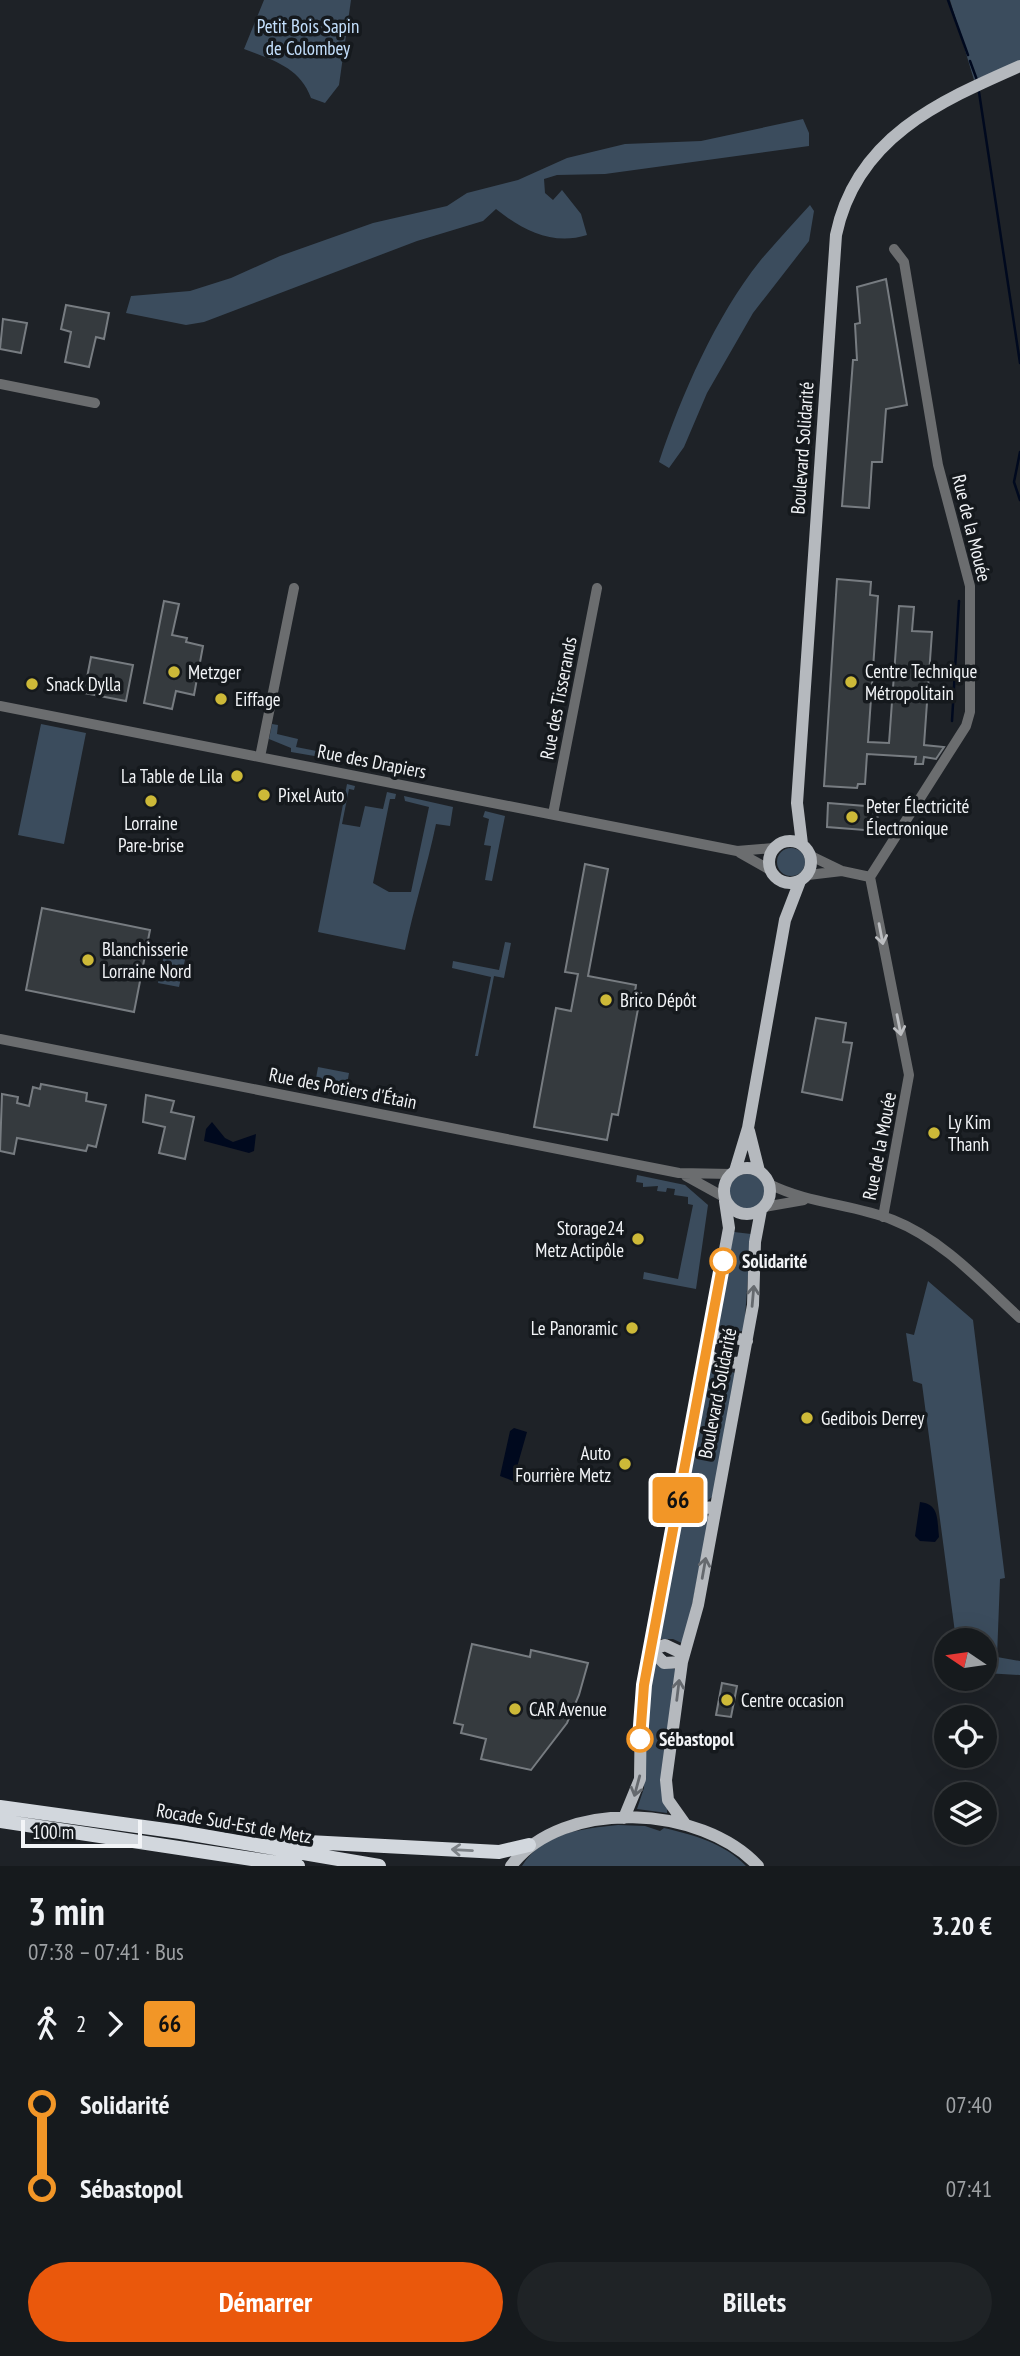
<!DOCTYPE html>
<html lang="fr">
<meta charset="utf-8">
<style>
:root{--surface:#161a1d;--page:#1f2326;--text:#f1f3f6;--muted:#9ea1a4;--line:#35383b;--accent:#ea580c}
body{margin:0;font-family:"PT Sans Narrow",sans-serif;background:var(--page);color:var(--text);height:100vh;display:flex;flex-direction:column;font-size:26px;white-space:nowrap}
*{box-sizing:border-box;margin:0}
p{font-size:23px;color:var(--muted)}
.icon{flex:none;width:38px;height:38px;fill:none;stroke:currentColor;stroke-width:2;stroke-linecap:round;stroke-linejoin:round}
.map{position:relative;height:1866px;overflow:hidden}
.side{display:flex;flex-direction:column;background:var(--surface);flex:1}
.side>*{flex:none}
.badge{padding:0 14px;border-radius:5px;font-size:24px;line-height:46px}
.needle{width:46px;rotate:283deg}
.buttons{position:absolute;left:934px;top:1628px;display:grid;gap:14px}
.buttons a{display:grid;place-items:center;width:63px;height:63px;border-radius:50%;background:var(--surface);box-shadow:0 7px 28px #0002,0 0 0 2px var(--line);font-size:35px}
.scale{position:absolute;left:21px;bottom:18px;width:121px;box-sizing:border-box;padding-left:7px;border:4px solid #f2f4f7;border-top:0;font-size:19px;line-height:24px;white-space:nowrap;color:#f2f4f7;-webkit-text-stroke:5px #15191d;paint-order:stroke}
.map>.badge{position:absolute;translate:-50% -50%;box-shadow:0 0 0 4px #fff}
.legs{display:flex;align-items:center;gap:10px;height:77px;padding:0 28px;font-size:23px}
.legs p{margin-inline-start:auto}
.summary{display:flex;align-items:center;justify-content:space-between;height:119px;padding:0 28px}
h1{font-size:38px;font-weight:600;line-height:52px}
.cta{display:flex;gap:14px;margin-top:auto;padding:14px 28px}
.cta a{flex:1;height:80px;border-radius:42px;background:var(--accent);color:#fff;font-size:28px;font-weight:600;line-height:80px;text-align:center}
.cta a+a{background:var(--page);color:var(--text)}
ul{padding:0 28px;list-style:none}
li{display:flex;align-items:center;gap:24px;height:84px;font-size:26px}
li i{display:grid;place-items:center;width:10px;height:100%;margin:0 9px;background:currentColor}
li i::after{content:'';width:18px;height:18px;margin:-9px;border:5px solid;border-radius:50%;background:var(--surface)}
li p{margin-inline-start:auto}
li:first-child i{background:linear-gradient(#0000 50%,currentColor 0)}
li:last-child i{background:linear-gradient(currentColor 50%,#0000 0)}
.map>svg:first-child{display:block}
.green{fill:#3b4c5d}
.water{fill:#00091e}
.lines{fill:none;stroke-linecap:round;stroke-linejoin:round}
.stream{stroke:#00091e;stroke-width:2.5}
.building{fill:#353a3e;stroke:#777c81;stroke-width:2}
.minor{stroke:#6b6d6f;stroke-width:10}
.major{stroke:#b5b9be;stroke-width:12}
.highway{stroke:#d2d7dd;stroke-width:14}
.oneway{stroke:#bcbec1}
.oneway2{stroke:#65696e}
.oneway3{stroke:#7d8287}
.line-1-casing{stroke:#fff;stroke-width:16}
.line-1{stroke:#f29627;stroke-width:10}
.poi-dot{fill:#cdb938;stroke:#15191d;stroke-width:2.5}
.stop-1-dot{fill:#fff;stroke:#f29627;stroke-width:3.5}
.labels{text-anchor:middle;stroke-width:7;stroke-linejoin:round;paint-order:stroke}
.park-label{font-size:19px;fill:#c4e0fd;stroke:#15191d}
.street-label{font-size:19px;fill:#f2f4f7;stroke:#15191d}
.poi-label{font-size:19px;fill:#f2f4f7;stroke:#15191d;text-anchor:start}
.stop-label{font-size:19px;font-weight:bold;fill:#f2f4f7;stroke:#15191d;text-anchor:start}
</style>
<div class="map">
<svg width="1020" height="1866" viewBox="0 0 1020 1866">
<rect width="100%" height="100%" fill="#1e2227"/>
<!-- green -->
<path class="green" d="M264 0H351L339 85 325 103 311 98C300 67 272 60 244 49Z
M950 0H1020V62L974 80Z
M803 119 809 133V146L605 174 557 175 544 179 545 193 553 200 562 190 581 214 587 235C553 246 522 230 496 209L483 221 417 241 204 322 186 325 126 313 131 296 190 291 231 278 280 256 373 223 447 206 467 193 518 180 567 158 625 144 701 141Z
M810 205 814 211 809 241 753 313 707 393 684 447 669 468 659 462C681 396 716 316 760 261 776 242 793 224 810 205Z
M41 724 86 733 64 844 18 835Z
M272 724 278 725 277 734 298 739 296 747 327 753 326 758 291 752V748L269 739Z
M347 784 355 786 354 790 349 789 342 824 360 827 365 806 383 809 387 792 396 794 395 799H390L373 883 389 892H411L429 807 405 801 404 796 453 807 450 826 436 824C427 867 414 906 405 950L318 932Z
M485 811 505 816 492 881 485 880 491 846 484 845 489 819 483 817Z
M777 862a14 14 0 1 1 28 0a14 14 0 1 1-28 0Z
M167 942 188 946 179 987 158 983Z
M505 942 511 943 504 978 494 976 478 1056H475L491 977 452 968 453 961 499 970Z
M318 1067 349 1073 346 1090 351 1097 307 1089 308 1083 315 1084Z
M729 1192a18 18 0 1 1 36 0a18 18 0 1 1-36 0Z
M637 1175 685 1185 708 1205 696 1289 643 1279 644 1272 678 1279 693 1205 688 1204V1197L674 1195 675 1189 667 1188 666 1192 657 1191 658 1186 643 1187V1183L636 1182Z
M734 1232 751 1234 744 1331 714 1333Z
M928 1281 973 1320 1005 1578 1000 1579 997 1657 1020 1661V1675L985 1673V1640H956L922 1384 913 1381 906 1333 914 1335Z
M710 1362 721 1370 736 1373 713 1496 703 1505 687 1499 685 1489Z
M703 1514 710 1517 684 1644 673 1639H657L680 1515Z
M654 1662 678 1670 667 1813 637 1809 644 1788 646 1705Z
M618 1825 645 1826 660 1831 664 1828C694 1835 724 1843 746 1866H522C543 1832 582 1829 618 1825Z"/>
<!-- water -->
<path class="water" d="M212 1122 225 1138 233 1142 256 1134 254 1151 249 1153 204 1141 206 1129Z
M514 1428 527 1432 513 1481 500 1476 510 1431Z
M920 1502C940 1504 937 1521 939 1537L935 1542 920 1541 915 1536Z"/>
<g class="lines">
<!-- stream -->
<path class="stream" d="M948 0 968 55
M970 61 977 80
M979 92 1020 363
M1020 452 1014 482 1020 500
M952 721 959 601"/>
</g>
<!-- building -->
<path class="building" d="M886 279 907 405 886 409 882 462H872L869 508 842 506 853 360H857L855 324 860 323 857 287Z
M66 305 109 313 104 339 96 337 89 367 65 362 71 332 61 329Z
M3 319 27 323 21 353 0 349Z
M837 579 871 582 870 595 878 596 868 742 889 743 899 606 914 607 912 631 932 632 924 745 944 747 936 759 924 757 923 764H915L916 757 867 754 865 784H858L857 788 824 786Z
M164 601 179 604 172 635 187 638 186 642 203 646 194 695 176 691 172 709 144 703Z
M91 657 133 665 126 701 84 693Z
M828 803 878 807 877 831 827 827Z
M585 864 608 869 588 976 636 985 635 992 641 993 618 1115 612 1114 607 1140 534 1127 556 1008 571 1011 578 974 565 972Z
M42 908 150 930 134 1012 26 990Z
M816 1018 846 1023 843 1042 852 1043 842 1100 802 1092Z
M41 1084 87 1093 86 1101 106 1105 96 1147 88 1145 86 1151 17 1138 14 1154 0 1151 2 1094 18 1097 17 1103 29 1106 33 1087 40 1089Z
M146 1095 174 1101 171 1112 194 1117 185 1159 159 1153 165 1127 143 1122Z
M472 1644 530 1657 531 1650 588 1663 579 1695 567 1723 531 1770 481 1759 486 1739 461 1733 463 1725 454 1723Z
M722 1683 737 1686 731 1717 716 1715Z"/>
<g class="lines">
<!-- minor -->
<path class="minor" d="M0 384 95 403
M0 706 737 851 773 848
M260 757 294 588
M553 814 597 588
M740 853 770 870
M811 856 842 871
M808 875 842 871 870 877
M0 1039 679 1173 731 1174
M686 1176 724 1197
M769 1184C809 1204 853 1204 893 1220 942 1239 982 1283 1020 1318
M764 1207 804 1200
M883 1217 909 1075 870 877 966 726 970 712V586L938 465 904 262 894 249"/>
<!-- major -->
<path class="major" d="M769 862a21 21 0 1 1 42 0a21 21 0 1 1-42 0Z
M802 844 797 803 836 235C856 138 938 102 1020 66
M749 1131 759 1171
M724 1191a23 23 0 1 1 46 0a23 23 0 1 1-46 0Z
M735 1171 748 1128 785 920 800 881
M707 1341 724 1335 747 1341
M705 1352 718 1362 742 1363
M678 1502 693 1509 715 1507
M651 1650 664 1663 682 1662
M651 1650 665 1645 684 1654
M624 1818 640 1779 641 1702 729 1228 725 1201
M685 1824 668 1800 666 1780 682 1662 698 1605 753 1305 755 1242 761 1210
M511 1866C563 1797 702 1805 758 1866"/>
<!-- highway -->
<path class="highway" d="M0 1807 180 1832 379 1866
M0 1821 298 1866
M270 1840 499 1852 529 1845"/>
</g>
<!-- one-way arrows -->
<defs><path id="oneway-shaft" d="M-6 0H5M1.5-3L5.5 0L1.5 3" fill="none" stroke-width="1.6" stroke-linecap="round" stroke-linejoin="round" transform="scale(1.75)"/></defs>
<g class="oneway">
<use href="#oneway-shaft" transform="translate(881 934) rotate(79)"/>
<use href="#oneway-shaft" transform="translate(899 1025) rotate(79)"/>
</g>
<g class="oneway2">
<use href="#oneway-shaft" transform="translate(753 1296) rotate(-85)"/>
<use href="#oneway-shaft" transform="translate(704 1568) rotate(-80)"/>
<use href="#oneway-shaft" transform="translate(678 1690) rotate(-83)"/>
<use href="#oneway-shaft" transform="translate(637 1786) rotate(105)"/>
</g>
<use class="oneway3" href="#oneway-shaft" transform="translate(462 1850) rotate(-177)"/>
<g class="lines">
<defs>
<path id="line-1" d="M640 1739 644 1685 723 1261"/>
</defs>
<!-- line-1 casing -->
<use href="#line-1" class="line-1-casing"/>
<!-- line-1 -->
<use href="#line-1" class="line-1"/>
</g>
<!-- markers -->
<g class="poi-dot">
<circle cx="174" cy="672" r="7"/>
<circle cx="851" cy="682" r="7"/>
<circle cx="32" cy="684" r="7"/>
<circle cx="221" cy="699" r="7"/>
<circle cx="237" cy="776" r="7"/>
<circle cx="264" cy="795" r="7"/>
<circle cx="151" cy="801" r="7"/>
<circle cx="852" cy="817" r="7"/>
<circle cx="88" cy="960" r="7"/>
<circle cx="606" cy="1000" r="7"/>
<circle cx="934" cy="1133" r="7"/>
<circle cx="638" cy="1239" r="7"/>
<circle cx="632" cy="1328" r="7"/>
<circle cx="807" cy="1418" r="7"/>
<circle cx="625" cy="1464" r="7"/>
<circle cx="727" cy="1700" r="7"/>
<circle cx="515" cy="1709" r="7"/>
</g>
<g class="stop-1-dot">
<circle cx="723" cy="1261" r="12"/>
<circle cx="640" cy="1739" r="12"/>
</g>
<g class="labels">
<!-- park labels -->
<g class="park-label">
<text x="308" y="33">Petit Bois Sapin<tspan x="308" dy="22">de Colombey</tspan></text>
</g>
<!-- street labels -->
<g class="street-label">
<text transform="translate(802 448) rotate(-86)" y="7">Boulevard Solidarité</text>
<text transform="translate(972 528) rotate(76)" y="7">Rue de la Mouée</text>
<text transform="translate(558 698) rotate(-79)" y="7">Rue des Tisserands</text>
<text transform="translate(372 761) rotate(11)" y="7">Rue des Drapiers</text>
<text transform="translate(343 1088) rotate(11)" y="7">Rue des Potiers d'Étain</text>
<text transform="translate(879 1146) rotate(-79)" y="7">Rue de la Mouée</text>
<text transform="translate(717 1393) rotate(-79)" y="7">Boulevard Solidarité</text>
<text transform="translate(234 1823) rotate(10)" y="7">Rocade Sud-Est de Metz</text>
</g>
<!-- poi labels -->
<g class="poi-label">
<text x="865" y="678">Centre Technique<tspan x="865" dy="22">Métropolitain</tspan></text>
<text x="188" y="679">Metzger</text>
<text x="46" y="691">Snack Dylla</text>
<text x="235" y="706">Eiffage</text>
<text x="223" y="783" text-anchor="end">La Table de Lila</text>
<text x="278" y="802">Pixel Auto</text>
<text x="866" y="813">Peter Électricité<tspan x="866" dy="22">Électronique</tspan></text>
<text x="151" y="830" text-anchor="middle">Lorraine<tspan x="151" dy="22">Pare-brise</tspan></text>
<text x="102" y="956">Blanchisserie<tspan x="102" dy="22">Lorraine Nord</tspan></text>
<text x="620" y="1007">Brico Dépôt</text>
<text x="948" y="1129">Ly Kim<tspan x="948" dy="22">Thanh</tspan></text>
<text x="624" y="1235" text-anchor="end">Storage24<tspan x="624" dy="22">Metz Actipôle</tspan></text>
<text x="618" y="1335" text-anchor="end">Le Panoramic</text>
<text x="821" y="1425">Gedibois Derrey</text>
<text x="611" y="1460" text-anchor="end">Auto<tspan x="611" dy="22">Fourrière Metz</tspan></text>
<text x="741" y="1707">Centre occasion</text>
<text x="529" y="1716">CAR Avenue</text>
</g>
<!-- stop labels -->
<g class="stop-label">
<text x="742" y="1268">Solidarité</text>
<text x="659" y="1746">Sébastopol</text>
</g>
</g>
</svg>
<div class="buttons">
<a><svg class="needle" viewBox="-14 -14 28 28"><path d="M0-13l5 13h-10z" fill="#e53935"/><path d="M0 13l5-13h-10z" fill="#9ea1a4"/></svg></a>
<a><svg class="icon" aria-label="locate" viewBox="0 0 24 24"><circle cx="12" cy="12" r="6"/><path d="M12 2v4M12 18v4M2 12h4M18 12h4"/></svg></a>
<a><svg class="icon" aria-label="layers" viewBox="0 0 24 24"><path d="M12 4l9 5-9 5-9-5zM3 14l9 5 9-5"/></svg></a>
</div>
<div class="scale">100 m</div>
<b class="badge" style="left:678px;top:1500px;background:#f29627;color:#111">66</b>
</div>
<section class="side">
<div class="summary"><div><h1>3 min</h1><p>07:38 – 07:41 · Bus</p></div><b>3.20 €</b></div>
<div class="legs"><svg class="icon" aria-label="walk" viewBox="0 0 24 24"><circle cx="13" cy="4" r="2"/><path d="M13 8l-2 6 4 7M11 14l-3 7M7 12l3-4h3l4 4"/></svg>2<svg class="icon" aria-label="forward" viewBox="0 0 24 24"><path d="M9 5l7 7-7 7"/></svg><b class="badge" style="background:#f29627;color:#111">66</b></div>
<ul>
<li><i style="color:#f29627"></i><b>Solidarité</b><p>07:40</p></li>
<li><i style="color:#f29627"></i><b>Sébastopol</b><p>07:41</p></li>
</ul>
<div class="cta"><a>Démarrer</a><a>Billets</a></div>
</section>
